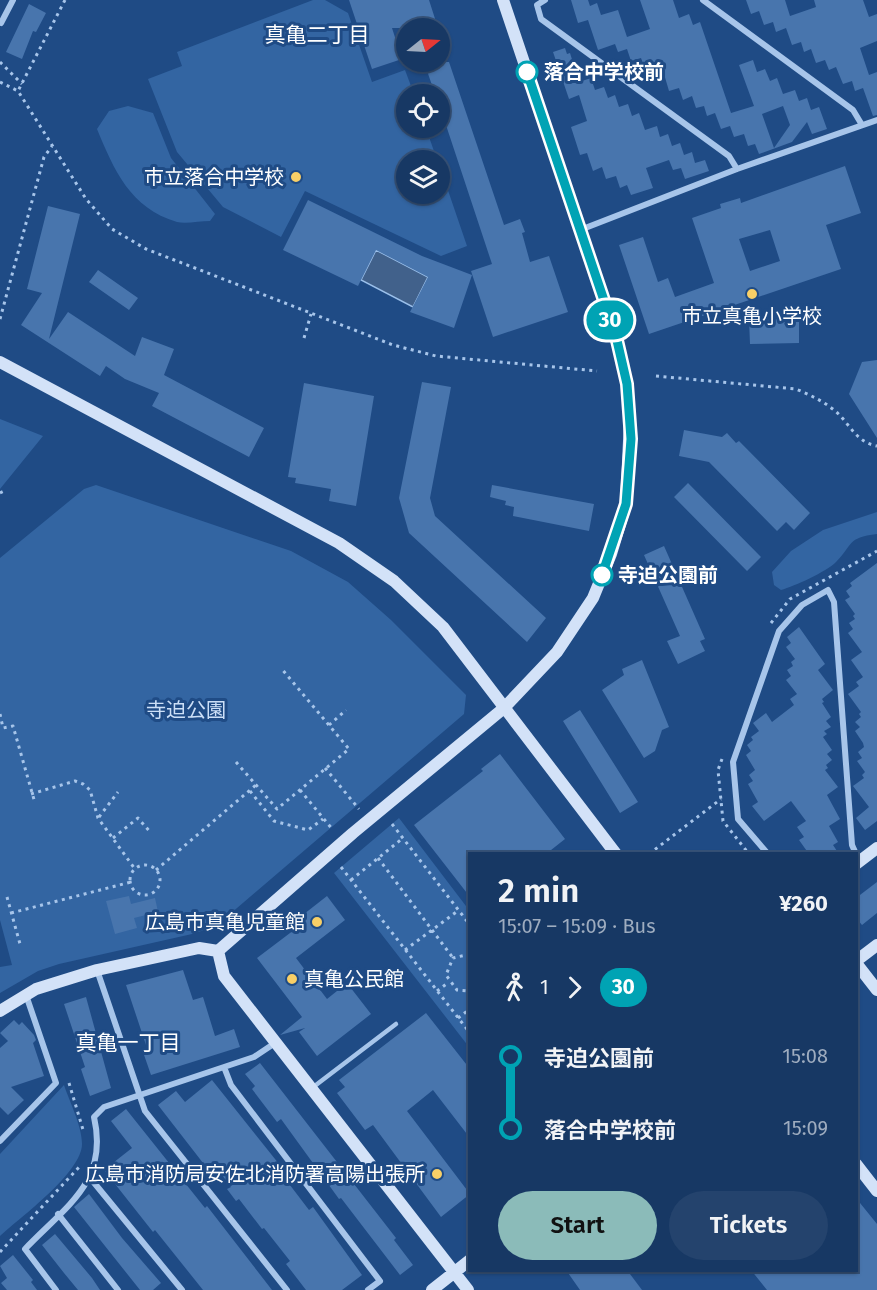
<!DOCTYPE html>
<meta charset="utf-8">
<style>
:root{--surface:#173864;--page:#24436d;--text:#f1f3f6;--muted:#9eacbf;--line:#365278;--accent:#8bbbb9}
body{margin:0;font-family:"Fira Sans","Noto Sans JP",sans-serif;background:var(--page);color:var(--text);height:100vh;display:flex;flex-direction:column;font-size:22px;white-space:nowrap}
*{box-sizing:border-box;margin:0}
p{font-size:20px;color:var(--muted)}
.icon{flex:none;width:33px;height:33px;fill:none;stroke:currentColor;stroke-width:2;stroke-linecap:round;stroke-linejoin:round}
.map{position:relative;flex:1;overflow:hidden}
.drawer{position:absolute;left:468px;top:852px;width:390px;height:420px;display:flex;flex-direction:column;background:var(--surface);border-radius:0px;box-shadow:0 2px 4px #0004,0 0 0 2px var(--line)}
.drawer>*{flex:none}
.badge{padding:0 12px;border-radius:20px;font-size:21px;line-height:39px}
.needle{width:39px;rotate:72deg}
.fabs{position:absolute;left:396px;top:18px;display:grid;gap:12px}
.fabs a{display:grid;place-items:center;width:54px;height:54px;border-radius:50%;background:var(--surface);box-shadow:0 2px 4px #0004,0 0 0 2px var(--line);font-size:30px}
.map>.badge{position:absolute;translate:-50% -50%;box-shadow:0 0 0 3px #fff}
.legs{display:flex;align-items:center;gap:9px;height:66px;padding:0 30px;font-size:20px}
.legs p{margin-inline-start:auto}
.headline{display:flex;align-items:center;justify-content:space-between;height:102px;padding:0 30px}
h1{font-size:33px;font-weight:600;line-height:45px}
.action{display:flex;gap:12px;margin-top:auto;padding:12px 30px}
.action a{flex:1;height:69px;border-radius:36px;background:var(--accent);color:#111;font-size:24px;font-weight:600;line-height:69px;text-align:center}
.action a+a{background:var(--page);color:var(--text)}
ul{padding:0 30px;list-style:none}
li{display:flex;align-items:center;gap:21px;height:72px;font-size:22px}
li i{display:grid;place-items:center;width:9px;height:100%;margin:0 8px;background:currentColor}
li i::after{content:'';width:15px;height:15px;margin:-8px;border:4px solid;border-radius:50%;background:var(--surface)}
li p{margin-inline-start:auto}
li:first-child i{background:linear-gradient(#0000 50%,currentColor 0)}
li:last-child i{background:linear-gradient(currentColor 50%,#0000 0)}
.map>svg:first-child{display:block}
.green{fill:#3365a2}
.water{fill:#41618b;stroke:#9bc0eb;stroke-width:1.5}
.building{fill:#4875ad;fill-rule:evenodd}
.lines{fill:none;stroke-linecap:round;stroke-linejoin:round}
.path{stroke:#a7c5ea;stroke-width:3;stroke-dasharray:3 4.5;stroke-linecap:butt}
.lane{stroke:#a7c5ea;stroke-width:4.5}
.street{stroke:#a7c5ea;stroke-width:6}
.secondary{stroke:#d3e2f8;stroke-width:12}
.line-1-casing{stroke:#fff;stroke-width:14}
.line-1{stroke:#00a3b4;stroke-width:9}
.stop-1-dot{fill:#fff;stroke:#00a3b4;stroke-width:3}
.poi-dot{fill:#f8cf67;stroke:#1f4b85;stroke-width:2}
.labels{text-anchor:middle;stroke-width:6;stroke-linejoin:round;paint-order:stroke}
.stop-label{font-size:20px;font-weight:bold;fill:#fff;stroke:#1f4b85;text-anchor:start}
.poi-label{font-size:20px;fill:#fff;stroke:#1f4b85;text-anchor:end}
.park-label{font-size:20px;fill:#ccdff7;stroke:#1f4b85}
.neighbourhood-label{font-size:21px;fill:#fff;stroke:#1f4b85}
</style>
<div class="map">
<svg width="877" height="1290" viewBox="0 0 877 1290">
<rect width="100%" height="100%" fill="#1f4b85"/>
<!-- green -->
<path class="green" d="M313 0H325L348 13 372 82 405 70 414 94H406V128H426L437 160H406V194H440V167L467 246 441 256 305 191 281 237 223 207 177 152 148 79 182 66 177 52Z
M128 106 153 113 171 158 215 214 210 221C200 221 186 224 177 222 130 208 114 170 97 129L109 111Z
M0 419 43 436 0 489Z
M96 485 291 551 348 582 391 620 466 695 464 714 216 926 192 934 59 964 38 971 0 993V967L12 965 0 920V558L84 489Z
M877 512V534C846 538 854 544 836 562 826 572 795 586 781 590L774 585 772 572 791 551 823 530Z
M399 818 469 910V1047L334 873Z
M64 1085C70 1103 82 1126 82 1144 82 1172 21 1217 0 1236V1154Z"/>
<!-- water -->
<path class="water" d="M376 250 428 277 413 307 361 280Z"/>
<!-- building -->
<path class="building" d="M349 0H429L438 28H392L402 59 372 69Z
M571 0H588L590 6 597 3 601 15 618 10 627 37 650 29 640 0H673L679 18 689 14 693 25 700 22 731 113 754 106 739 65 753 60 757 72 765 69 770 81 777 78 783 94 795 90 799 101 807 98 811 110 819 107 827 129 812 134 807 122 792 142 759 154 755 144 748 146 744 134 734 137 730 126 721 129 715 113 707 116 704 106 696 108 692 96 683 100 679 88 669 91 664 74 656 77 652 67 645 70 641 58 631 61 627 49 618 52 615 44 598 50 588 20 578 23ZM783 106 790 125 774 148 762 114Z
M746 0H785L790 16 816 7 814 0H863L869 17 877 14V41L860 48 869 75 877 72V115L873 116 863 88 855 91 852 81 843 84 836 67 829 70 825 60 816 63 811 49 804 52 801 42 792 45 786 28 776 32 773 22 764 25 759 11 751 14Z
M29 4 46 13 36 32 33 31 22 59 6 52Z
M565 48 567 54 570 53 579 82 591 78 595 90 604 87 608 98 615 95 619 107 628 104 632 116 639 113 645 130 657 126 660 137 668 134 672 146 680 143 684 155 692 152 695 163 705 160 709 171 685 179 681 168 673 170 669 160 646 168 653 188 631 195 627 185 620 188 616 176 606 179 602 167 593 171 587 153 580 155 571 127 587 121 579 95 569 99 553 52Z
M424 62H449L504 225 520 219 525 232 522 233 530 262 549 256 568 312 493 337 471 271 492 264 440 107V94H435Z
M845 166 861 213 826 225 841 269 649 334 619 245 643 237 658 282 668 278 675 297 714 283 692 218 721 208 720 204 740 198 741 203ZM770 230 780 261 750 271 739 239Z
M308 200 422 256 472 275 454 328 410 312 428 277 376 250 358 286 283 250Z
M48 206 80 214 49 339 68 312 135 356 142 337 174 349 164 375 264 428 249 457 152 406 159 393 125 379 106 366 100 376 21 325 42 293 27 289Z
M98 270 138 298 129 310 89 282Z
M799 318V343L750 344 749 319Z
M877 360V438L849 394 862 362Z
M422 382 451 387 430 498 435 516 546 618 527 642 409 533 399 498Z
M304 383 374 396 356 506 329 501 331 489 295 483 296 478 288 477Z
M684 430 722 437 727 433 736 443 739 441 810 513 794 530 786 522 777 531 709 462 679 456Z
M688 483 761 557 747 571 674 497Z
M492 485 594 504 589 531 513 516 514 507 505 505 506 501 490 497Z
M664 546 705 639 700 641 705 651 678 664 667 641 680 636 644 555Z
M877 563V821L865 830 856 818 869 807 853 786 864 778 862 775 865 772 857 761 862 758 858 752 864 747 863 743 855 731 860 727 855 722 861 717 859 714 861 712 848 694 859 686 856 682 863 677 851 660 862 652 848 633 853 629 849 623 855 619 853 616 855 614 845 600 850 597 846 591 852 586 850 583Z
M799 627 825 664 818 670 833 690 822 699 824 702 822 703 831 717 826 721 831 727 824 731 827 734 823 737 832 750 827 754 832 760 826 765 828 768 825 770 838 787 827 795 840 819 829 826 838 842 833 845 839 854H809L799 840 804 837 797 827 806 821 791 801 764 821 752 806 758 802 748 784 753 781 749 775 755 770 746 755 751 751 747 745 753 740 751 737 759 731 753 723 766 713 772 722 794 705 790 699 797 694 786 680 791 676 787 670 793 666 791 662 795 659 786 647 791 643 787 637Z
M642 660 669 727 662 730 655 751 644 758 602 690 624 675 622 669Z
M580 710 638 802 620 813 563 721Z
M500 754 565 839 546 854H470V897L414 825 483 771 481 769Z
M877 882V913L862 925 856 918V898Z
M129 896 131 904 155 898 158 912 134 918 137 928 115 934 106 901Z
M327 896 345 920 296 958 327 999 347 983 371 1014 317 1056 299 1032 305 1028 280 1035 302 1017 257 958 294 930 290 925Z
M183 970 193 1000 203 997 215 1036 234 1029 240 1047 151 1075 143 1052 148 1051 126 985Z
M86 997 111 1088 90 1096 81 1069 85 1067 64 1004Z
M426 1013 470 1069V1138L433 1090 407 1111 470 1194 441 1217 373 1125 365 1130 337 1093 345 1087 339 1080Z
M14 1020 19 1025 22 1022 34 1035 36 1040 33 1043 44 1076 11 1087 24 1100 8 1115 0 1107V1048L8 1041 0 1033Z
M260 1063 396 1238 394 1240 413 1265 400 1275 341 1198 339 1199 281 1119 277 1122 252 1089 255 1086 245 1074Z
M212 1080 283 1169 280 1172 309 1210 313 1207 362 1275 342 1290H306L286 1264 290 1261 264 1228 262 1229 239 1199 236 1201 227 1189 231 1187 216 1167 210 1172 158 1105 176 1091 185 1102Z
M126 1109 205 1208 207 1206 272 1290H203L155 1230 153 1232 104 1170 132 1148 111 1121Z
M89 1194 122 1238 161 1283 153 1290H140L74 1207Z
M856 1198 877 1224V1290H767L751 1270H856Z
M55 1234 92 1278 100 1290H78L64 1273 42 1245Z
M13 1255 33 1280 31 1282 37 1290H7L1 1283 7 1278 0 1266Z
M566 1270H627L642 1290H580Z"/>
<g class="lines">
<!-- path -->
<path class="path" d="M65 0 18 91 86 199 112 229 146 249 393 345 436 356 597 371
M0 62 22 84
M0 82 18 91
M0 319 44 157 52 146
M304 338 311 314
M656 376 796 389C810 395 823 401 834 410 850 423 855 442 877 446
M0 493 4 491
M771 623 790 599 877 551
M0 714 3 728 13 726 35 803
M329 725 346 710
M722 759 718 770 723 821 749 854
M236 762 277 809 349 749 281 668
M325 768 359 809
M300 790 333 830
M250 791 274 821 308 830 323 819
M31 794 75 781 83 784 90 790 98 818 135 869
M99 817 118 792
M392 824 470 925
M113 838 138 818 151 833
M649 854 721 799
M378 858 453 958
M130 880a15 15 0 1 1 30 0a15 15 0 1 1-30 0Z
M341 867 470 1033
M156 870 256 785
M351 880 403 838
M7 897 20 944
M11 913 131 882
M405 950 459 910
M470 954 453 958 446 975 457 990 470 991
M437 991 449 982
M458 1018 470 1009
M69 1083 84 1133
M0 1252 81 1165"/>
<!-- lane -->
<path class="lane" d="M312 1088 396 1024"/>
<!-- street -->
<path class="street" d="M545 0 537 5 541 19 729 156 737 169
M703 0 853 110 862 125
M1 23 13 0
M580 230 737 169 877 120
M768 854 738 819 733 762 779 631 802 605 828 590 834 602 852 845 856 854
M97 970 145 1111 287 1290
M224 1067 231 1085 380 1281 368 1290
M0 1141 56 1083 26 995
M91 1179 182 1290
M58 1214 118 1290
M56 1290 25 1249C66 1206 109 1182 94 1117L104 1107 254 1057 275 1043"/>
<!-- secondary -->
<path class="secondary" d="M0 362 339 543 394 581 443 627 616 854
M856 864 877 848
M856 961 877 945
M856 963 877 990
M0 1011 36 989 97 970 199 948 218 951
M856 1164 877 1191
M432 1290 470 1260
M468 1290 224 976 218 951 353 833 504 708 557 652 593 598 611 554 626 504 630 420 627 384 616 336 503 0"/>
</g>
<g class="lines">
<defs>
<path id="line-1" d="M527 72 616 336 627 384 631 439 626 504 602 575"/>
</defs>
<!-- line-1 casing -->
<use href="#line-1" class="line-1-casing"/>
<!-- line-1 -->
<use href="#line-1" class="line-1"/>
</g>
<!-- markers -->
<g class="stop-1-dot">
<circle cx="527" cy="72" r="10"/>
<circle cx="602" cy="575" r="10"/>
</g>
<g class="poi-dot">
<circle cx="296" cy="177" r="6"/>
<circle cx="752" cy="294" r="6"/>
<circle cx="317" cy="922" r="6"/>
<circle cx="292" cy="979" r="6"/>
<circle cx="437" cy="1174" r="6"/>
</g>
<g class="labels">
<!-- stop labels -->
<g class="stop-label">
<text x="544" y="79">落合中学校前</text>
<text x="618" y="582">寺迫公園前</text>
</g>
<!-- poi labels -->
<g class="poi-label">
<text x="284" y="184">市立落合中学校</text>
<text x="752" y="323" text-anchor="middle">市立真亀小学校</text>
<text x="305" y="929">広島市真亀児童館</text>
<text x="304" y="986" text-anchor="start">真亀公民館</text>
<text x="425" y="1181">広島市消防局安佐北消防署高陽出張所</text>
</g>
<!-- park labels -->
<g class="park-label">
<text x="186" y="717">寺迫公園</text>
</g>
<!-- neighbourhood labels -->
<g class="neighbourhood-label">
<text x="317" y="42">真亀二丁目</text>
<text x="128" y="1050">真亀一丁目</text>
</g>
</g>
</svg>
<div class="fabs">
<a><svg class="needle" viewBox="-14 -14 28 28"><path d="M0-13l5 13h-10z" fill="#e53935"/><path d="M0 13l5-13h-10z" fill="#9eacbf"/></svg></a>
<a><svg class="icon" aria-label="locate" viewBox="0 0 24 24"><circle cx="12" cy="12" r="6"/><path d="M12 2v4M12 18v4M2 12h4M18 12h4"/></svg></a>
<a><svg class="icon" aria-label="layers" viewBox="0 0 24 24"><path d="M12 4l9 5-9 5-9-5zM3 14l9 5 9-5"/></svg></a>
</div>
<b class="badge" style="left:610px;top:320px;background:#00a3b4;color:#fff">30</b>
<section class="drawer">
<div class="headline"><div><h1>2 min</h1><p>15:07 – 15:09 · Bus</p></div><b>¥260</b></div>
<div class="legs"><svg class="icon" aria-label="walk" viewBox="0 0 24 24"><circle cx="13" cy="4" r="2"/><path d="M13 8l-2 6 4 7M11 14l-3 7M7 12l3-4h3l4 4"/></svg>1<svg class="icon" aria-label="forward" viewBox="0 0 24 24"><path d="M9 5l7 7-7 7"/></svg><b class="badge" style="background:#00a3b4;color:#fff">30</b></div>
<ul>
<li><i style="color:#00a3b4"></i><b>寺迫公園前</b><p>15:08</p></li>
<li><i style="color:#00a3b4"></i><b>落合中学校前</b><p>15:09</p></li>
</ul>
<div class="action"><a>Start</a><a>Tickets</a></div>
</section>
</div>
